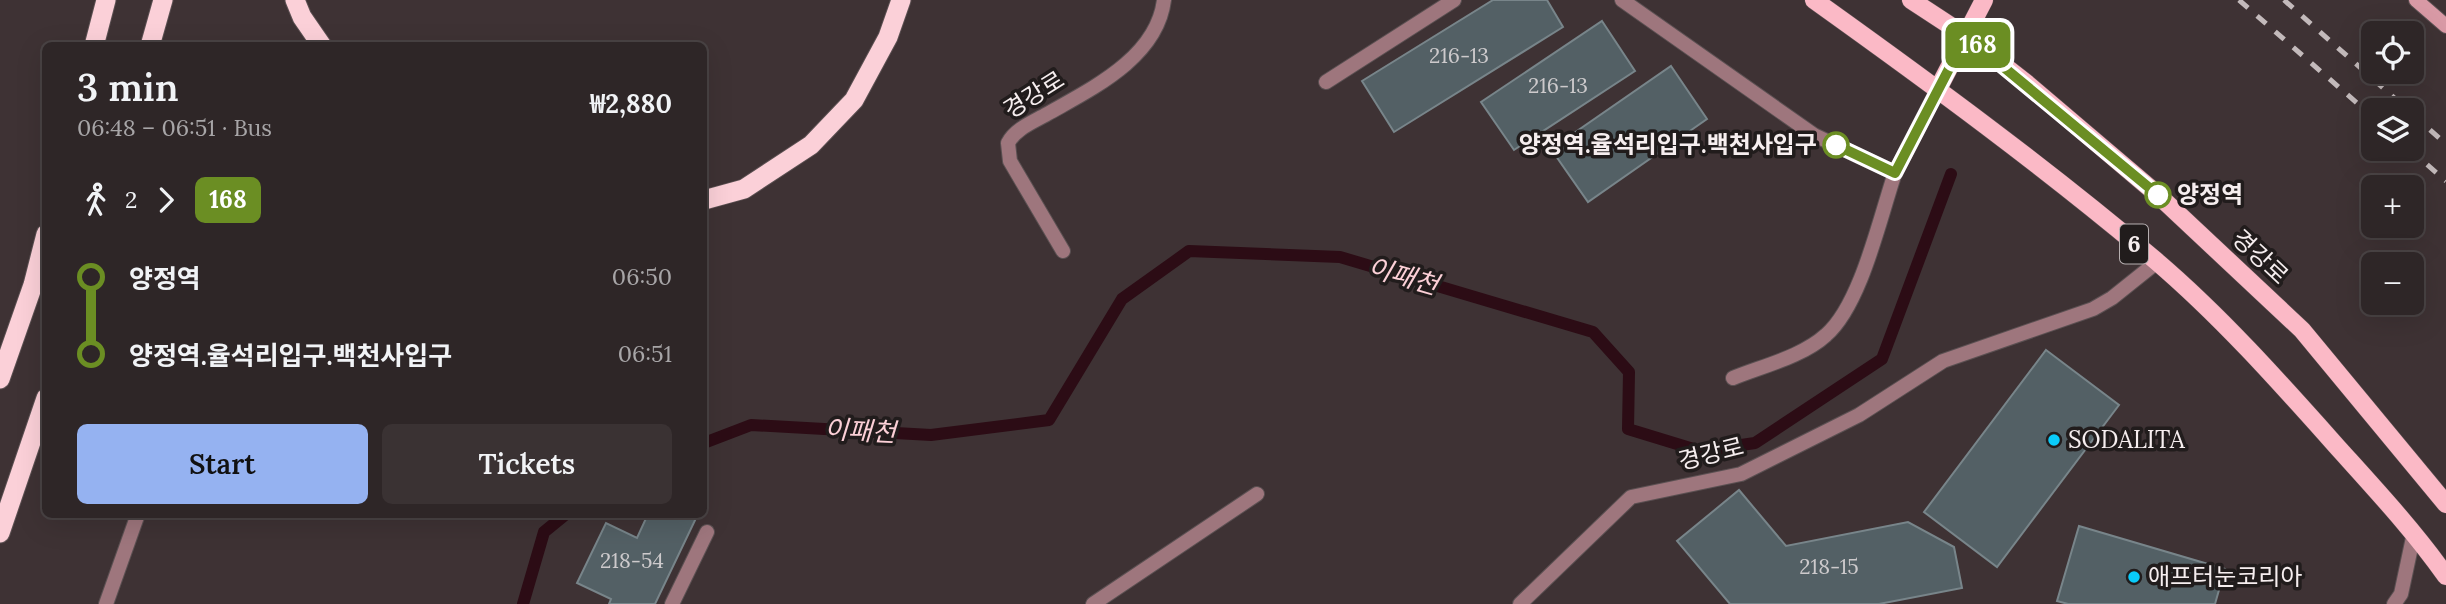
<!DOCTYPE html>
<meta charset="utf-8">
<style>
:root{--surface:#2e2627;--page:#3a3233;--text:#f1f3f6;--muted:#a7a5a7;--line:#494344;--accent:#95b2f1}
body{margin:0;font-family:Lora,"Noto Sans KR",serif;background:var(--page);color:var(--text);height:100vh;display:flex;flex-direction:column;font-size:26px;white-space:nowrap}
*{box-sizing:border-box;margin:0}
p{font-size:23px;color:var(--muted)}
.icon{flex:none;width:38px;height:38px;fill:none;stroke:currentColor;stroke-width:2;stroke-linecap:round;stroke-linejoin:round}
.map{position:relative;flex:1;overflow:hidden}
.panel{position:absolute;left:42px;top:42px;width:665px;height:476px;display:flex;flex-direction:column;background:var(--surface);border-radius:10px;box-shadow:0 7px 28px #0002,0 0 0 2px var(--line)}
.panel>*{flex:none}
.badge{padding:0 14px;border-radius:10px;font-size:24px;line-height:46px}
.fabs{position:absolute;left:2361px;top:21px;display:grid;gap:14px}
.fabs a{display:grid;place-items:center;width:63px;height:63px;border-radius:10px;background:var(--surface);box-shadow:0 7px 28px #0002,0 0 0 2px var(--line);font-size:35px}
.map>.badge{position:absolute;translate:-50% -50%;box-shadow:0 0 0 4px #fff}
.legs{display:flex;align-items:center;gap:10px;height:77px;padding:0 35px;font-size:23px}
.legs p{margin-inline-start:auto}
.headline{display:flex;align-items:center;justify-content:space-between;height:119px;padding:0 35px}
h1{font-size:38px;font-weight:600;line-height:52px}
.cta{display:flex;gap:14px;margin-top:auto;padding:14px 35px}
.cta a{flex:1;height:80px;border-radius:10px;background:var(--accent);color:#111;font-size:28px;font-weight:600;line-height:80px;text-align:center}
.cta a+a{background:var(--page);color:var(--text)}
ul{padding:0 35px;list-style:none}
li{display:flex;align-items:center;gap:24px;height:77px;font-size:26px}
li i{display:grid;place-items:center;width:10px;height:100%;margin:0 9px;background:currentColor}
li i::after{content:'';width:18px;height:18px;margin:-9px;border:5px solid;border-radius:50%;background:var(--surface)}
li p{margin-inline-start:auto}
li:first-child i{background:linear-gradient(#0000 50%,currentColor 0)}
li:last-child i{background:linear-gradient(currentColor 50%,#0000 0)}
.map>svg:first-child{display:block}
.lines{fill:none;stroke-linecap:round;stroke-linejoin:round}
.stream{stroke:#2c0c15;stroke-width:12}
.building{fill:#536065;stroke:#78858a;stroke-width:2}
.service-casing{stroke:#5b5052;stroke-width:16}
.minor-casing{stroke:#5b5052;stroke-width:16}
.secondary-casing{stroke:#5b5052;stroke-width:16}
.primary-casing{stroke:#5b5052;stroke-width:19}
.trunk-casing{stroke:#5b5052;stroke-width:21}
.service{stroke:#9e767d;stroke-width:14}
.minor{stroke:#9e767d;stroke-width:14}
.secondary{stroke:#d899a5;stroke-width:14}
.primary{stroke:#fbb9c6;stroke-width:18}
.trunk{stroke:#fbd0d8;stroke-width:19}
.rail{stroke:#c3babb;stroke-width:5;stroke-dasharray:12 12;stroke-linecap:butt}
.line-1-casing{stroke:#fff;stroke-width:16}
.line-1{stroke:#6b8e23;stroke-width:10}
.stop-1-dot{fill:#fff;stroke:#6b8e23;stroke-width:3.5}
.poi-dot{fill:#09cbfa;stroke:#211c1c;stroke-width:2.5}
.labels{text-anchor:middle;stroke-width:7;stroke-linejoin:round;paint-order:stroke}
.number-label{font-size:21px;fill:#cdcacc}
.shield{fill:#211c1c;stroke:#b6afb0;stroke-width:2}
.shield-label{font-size:23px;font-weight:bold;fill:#f6eeef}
.street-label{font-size:24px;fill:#f6eeef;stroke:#211c1c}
.stop-label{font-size:24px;font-weight:bold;fill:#f6eeef;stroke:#211c1c;text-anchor:end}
.poi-label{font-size:24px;fill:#f6eeef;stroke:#211c1c;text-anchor:start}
.water-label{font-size:26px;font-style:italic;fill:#fcd0d7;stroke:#211c1c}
</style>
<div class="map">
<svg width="2446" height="604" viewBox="0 0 2446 604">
<rect width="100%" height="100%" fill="#3e3234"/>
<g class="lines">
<!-- stream -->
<path class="stream" d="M704 443 751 425 931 435 1049 420 1122 299 1189 251 1340 257 1593 332 1629 372 1628 429 1700 451 1755 443 1882 359 1951 174
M523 604 544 532 566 514"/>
</g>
<!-- building -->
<path class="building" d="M1493 0H1547L1563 27 1394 132 1362 81Z
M1602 21 1635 71 1514 150 1481 102Z
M1671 66 1707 119 1588 202 1551 149Z
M2046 350 2119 405 1997 567 1924 512Z
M1739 490 1786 546 1908 522 1954 547 1962 588 1879 604H1730L1677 541Z
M648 514H698L655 604H609L611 599 577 583 606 523 637 538Z
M2079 526 2225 569 2215 604H2068L2057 601Z"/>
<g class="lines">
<defs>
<path id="service" d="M1063 251 1010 161 1008 143C1015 129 1033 122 1047 114 1091 89 1157 58 1164 0
M672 604 707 532
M1093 604 1257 494
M2394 604 2401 594 2414 533"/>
<path id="minor" d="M1622 0 1814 135 1895 173 1938 89
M1326 82 1454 0
M1733 378C1762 366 1802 357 1826 335 1861 305 1880 217 1895 173
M106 604 138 514
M1520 604 1631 497 1741 474 1859 415 1943 361 2093 309 2112 298 2157 262"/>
<path id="secondary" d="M2416 0 2446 26"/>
<path id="primary" d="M1814 0C1930 83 2046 168 2155 260 2222 317 2282 385 2340 450 2377 491 2414 531 2446 576
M1911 0 1966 36 2025 82 2158 195 2302 330 2446 504
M1938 89 1984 0"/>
<path id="trunk" d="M295 0 302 17 322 46
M94 46 106 0
M150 46 163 0
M704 200 744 189 811 145 854 100 888 37 901 0
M0 379 33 285 46 234
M0 533 46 398"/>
</defs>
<!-- service casing -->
<use href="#service" class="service-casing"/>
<!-- minor casing -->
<use href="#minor" class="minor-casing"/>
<!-- secondary casing -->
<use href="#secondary" class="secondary-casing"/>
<!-- primary casing -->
<use href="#primary" class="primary-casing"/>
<!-- trunk casing -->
<use href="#trunk" class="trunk-casing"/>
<!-- service -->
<use href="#service" class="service"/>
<!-- minor -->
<use href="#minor" class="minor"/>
<!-- secondary -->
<use href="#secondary" class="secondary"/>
<!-- primary -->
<use href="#primary" class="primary"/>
<!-- trunk -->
<use href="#trunk" class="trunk"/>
<!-- rail -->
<path class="rail" d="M2239 0 2373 117
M2284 0 2408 110
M2412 114 2446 144
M2409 149 2446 181"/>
</g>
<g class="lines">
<defs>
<path id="line-1" d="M1836 145 1895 173 1966 36 2158 195"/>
</defs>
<!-- line-1 casing -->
<use href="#line-1" class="line-1-casing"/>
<!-- line-1 -->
<use href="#line-1" class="line-1"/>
</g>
<!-- markers -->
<g class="stop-1-dot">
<circle cx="1836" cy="145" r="12"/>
<circle cx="2158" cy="195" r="12"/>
</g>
<g class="poi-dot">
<circle cx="2054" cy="440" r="7"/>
<circle cx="2134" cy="577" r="7"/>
</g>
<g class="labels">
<!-- number labels -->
<g class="number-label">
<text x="1459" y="63">216-13</text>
<text x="1558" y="93">216-13</text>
<text x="632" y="568">218-54</text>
<text x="1829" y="574">218-15</text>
</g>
<!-- shield labels -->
<rect class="shield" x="2120" y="224.5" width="28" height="39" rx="5"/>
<g class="shield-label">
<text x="2134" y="252">6</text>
</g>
<!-- street labels -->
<g class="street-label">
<text transform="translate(1034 95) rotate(-32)" y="8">경강로</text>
<text transform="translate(2260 257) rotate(43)" y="8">경강로</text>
<text transform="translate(1711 454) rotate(-14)" y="8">경강로</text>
</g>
<!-- stop labels -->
<g class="stop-label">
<text x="1817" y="153">양정역.율석리입구.백천사입구</text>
<text x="2177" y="203" text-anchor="start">양정역</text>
</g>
<!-- poi labels -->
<g class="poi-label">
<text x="2068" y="448">SODALITA</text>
<text x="2148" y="585">애프터눈코리아</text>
</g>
<!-- water labels -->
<g class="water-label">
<text transform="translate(1403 276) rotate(16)" y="9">이패천</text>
<text transform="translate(860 431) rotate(3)" y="9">이패천</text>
</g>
</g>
</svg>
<div class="fabs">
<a><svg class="icon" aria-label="locate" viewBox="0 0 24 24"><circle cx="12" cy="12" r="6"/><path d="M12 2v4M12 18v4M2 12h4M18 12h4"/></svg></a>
<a><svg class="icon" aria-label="layers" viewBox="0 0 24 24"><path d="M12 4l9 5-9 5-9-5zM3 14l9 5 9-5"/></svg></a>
<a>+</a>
<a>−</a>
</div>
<b class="badge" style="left:1978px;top:45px;background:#6b8e23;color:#fff">168</b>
<section class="panel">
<div class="headline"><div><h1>3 min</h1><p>06:48 – 06:51 · Bus</p></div><b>₩2,880</b></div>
<div class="legs"><svg class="icon" aria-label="walk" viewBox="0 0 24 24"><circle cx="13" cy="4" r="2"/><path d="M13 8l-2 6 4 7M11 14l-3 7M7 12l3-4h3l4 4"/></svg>2<svg class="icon" aria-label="forward" viewBox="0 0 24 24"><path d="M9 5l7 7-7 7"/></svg><b class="badge" style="background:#6b8e23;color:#fff">168</b></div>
<ul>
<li><i style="color:#6b8e23"></i><b>양정역</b><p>06:50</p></li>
<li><i style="color:#6b8e23"></i><b>양정역.율석리입구.백천사입구</b><p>06:51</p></li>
</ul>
<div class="cta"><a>Start</a><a>Tickets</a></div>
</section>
</div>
